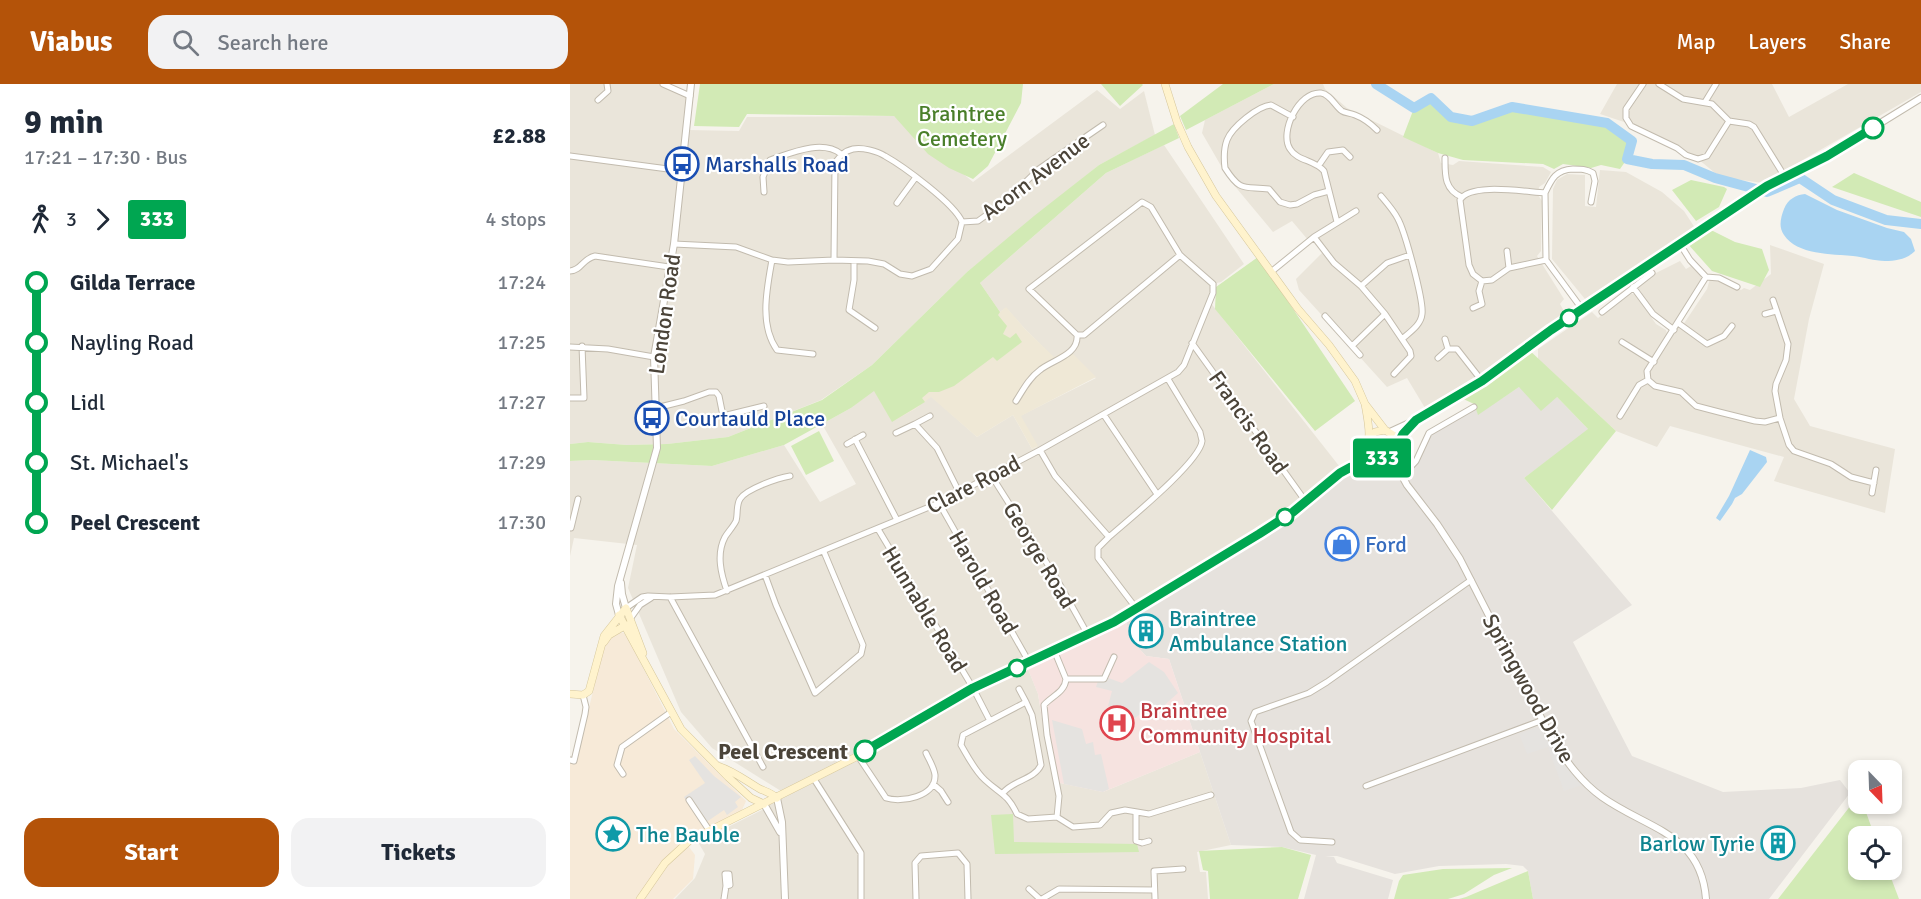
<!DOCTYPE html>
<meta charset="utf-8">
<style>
:root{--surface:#fff;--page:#f2f2f3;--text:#1f2937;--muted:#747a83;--accent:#b45309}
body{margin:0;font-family:Signika,sans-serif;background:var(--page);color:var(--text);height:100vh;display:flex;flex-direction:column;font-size:22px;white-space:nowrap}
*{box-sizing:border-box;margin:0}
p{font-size:20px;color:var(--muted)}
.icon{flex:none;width:33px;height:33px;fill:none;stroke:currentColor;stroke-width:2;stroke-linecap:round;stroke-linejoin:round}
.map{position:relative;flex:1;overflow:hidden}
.drawer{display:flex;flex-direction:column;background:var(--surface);width:570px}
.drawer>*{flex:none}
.badge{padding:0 12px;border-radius:4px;font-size:21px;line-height:39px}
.needle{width:39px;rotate:157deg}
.buttons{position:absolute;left:1278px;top:676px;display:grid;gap:12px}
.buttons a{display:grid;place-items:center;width:54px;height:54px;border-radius:12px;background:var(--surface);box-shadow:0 3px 9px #0003;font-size:30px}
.map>.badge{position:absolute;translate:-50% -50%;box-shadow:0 0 0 3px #fff}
.legs{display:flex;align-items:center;gap:9px;height:66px;padding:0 24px;font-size:20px}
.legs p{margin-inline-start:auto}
.headline{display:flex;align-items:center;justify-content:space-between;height:102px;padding:0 24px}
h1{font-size:33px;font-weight:700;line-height:45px}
.button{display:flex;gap:12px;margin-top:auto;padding:12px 24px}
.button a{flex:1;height:69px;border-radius:18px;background:var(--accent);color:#fff;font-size:24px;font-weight:700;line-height:69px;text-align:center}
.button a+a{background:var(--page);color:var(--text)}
ul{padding:0 24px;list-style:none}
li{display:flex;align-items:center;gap:21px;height:60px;font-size:22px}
li i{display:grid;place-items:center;width:9px;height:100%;margin:0 8px;background:currentColor}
li i::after{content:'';width:15px;height:15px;margin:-8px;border:4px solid;border-radius:50%;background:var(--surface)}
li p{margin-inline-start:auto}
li:first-child i{background:linear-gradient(#0000 50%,currentColor 0)}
li:last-child i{background:linear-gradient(currentColor 50%,#0000 0)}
header{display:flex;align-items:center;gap:36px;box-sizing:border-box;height:84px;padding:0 30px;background:var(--accent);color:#fff}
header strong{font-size:28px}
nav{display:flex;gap:33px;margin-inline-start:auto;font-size:21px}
.search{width:420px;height:54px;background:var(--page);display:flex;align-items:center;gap:15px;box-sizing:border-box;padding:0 21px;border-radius:18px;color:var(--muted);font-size:22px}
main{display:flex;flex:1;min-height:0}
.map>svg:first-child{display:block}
.residential{fill:#eae5da}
.commercial{fill:#f7ead8}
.industrial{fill:#e6e2dd}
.education{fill:#efe8d6}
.medical{fill:#f6e3e0}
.green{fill:#d2eab5}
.parking{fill:#e5e3e0}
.water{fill:#a9d4f2}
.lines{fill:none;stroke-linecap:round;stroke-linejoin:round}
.river{stroke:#a9d4f2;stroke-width:10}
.minor-casing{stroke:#c2bbae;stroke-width:7}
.tertiary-casing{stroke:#c2bbae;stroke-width:8}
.secondary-casing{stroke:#d6c79b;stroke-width:8}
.minor{stroke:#fff;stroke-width:5}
.tertiary{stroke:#fff;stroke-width:6}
.secondary{stroke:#fff3cd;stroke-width:7}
.line-1-casing{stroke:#fff;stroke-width:14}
.line-1{stroke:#00a651;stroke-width:9}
.stop-1-dot{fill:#fff;stroke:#00a651;stroke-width:3}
.labels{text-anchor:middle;stroke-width:4.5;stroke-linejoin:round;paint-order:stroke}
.park-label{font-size:22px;fill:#4a7f2a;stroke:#fff}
.transit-label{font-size:22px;fill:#164399;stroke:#fff;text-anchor:start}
.street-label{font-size:22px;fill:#4b4439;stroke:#fff}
.shop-label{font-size:22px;fill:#366cbe;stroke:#fff;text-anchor:start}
.culture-label{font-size:22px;fill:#0d838f;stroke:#fff;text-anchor:start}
.health-label{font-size:22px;fill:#be3a42;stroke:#fff;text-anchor:start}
.stop-label{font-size:22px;font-weight:bold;fill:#4b4439;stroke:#fff;text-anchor:end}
</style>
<header>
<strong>Viabus</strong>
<div class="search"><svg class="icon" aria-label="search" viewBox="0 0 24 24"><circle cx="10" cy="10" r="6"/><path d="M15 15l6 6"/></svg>Search here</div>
<nav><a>Map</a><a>Layers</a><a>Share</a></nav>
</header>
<main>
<section class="drawer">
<div class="headline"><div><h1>9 min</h1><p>17:21 – 17:30 · Bus</p></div><b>£2.88</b></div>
<div class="legs"><svg class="icon" aria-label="walk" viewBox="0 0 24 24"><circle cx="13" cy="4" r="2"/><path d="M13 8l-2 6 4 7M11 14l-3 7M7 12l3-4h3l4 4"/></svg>3<svg class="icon" aria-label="forward" viewBox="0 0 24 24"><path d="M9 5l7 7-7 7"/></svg><b class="badge" style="background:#00a651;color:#fff">333</b><p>4 stops</p></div>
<ul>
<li><i style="color:#00a651"></i><b>Gilda Terrace</b><p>17:24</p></li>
<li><i style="color:#00a651"></i><span>Nayling Road</span><p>17:25</p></li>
<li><i style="color:#00a651"></i><span>Lidl</span><p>17:27</p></li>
<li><i style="color:#00a651"></i><span>St. Michael's</span><p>17:29</p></li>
<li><i style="color:#00a651"></i><b>Peel Crescent</b><p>17:30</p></li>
</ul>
<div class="button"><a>Start</a><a>Tickets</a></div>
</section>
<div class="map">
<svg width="1351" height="815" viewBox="0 0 1351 815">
<rect width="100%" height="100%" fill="#f6f3ec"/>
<!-- residential -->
<path class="residential" d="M0 0H93L120 12 118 46 169 47 177 33 324 32 403 98 527 6 550 25 574 7 585 51 529 81 397 188 302 281 251 316 158 353 97 360 57 361 18 358 0 360Z
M704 0H753L755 5 777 24 868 69 871 79 883 81 889 77 973 83 981 88 975 99 969 103 968 111 972 117 971 167 967 172 994 215 990 220 995 229 911 289 855 324 837 294 817 303 729 206 726 195 752 169 754 163 744 153 738 156 722 137 703 148 658 94 632 49 635 36Z
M1047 0H1202L1219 33 1278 0H1351V8L1193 99 1150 93 1128 75 1063 41 1030 30Z
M594 61 674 180 651 198 643 200 640 218 777 392 569 523 485 564 486 571 458 585 468 610 480 684 490 699 533 708 630 668 661 761 627 768 630 788H636L638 815H105L125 794 135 770 128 758 194 725 211 707 142 664 111 628 58 504 67 461 4 454 0 472V377L22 376 142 382 214 361 250 418 286 400 252 340 281 324 304 306 322 337 345 325 361 312 407 353 443 331 462 365 467 363 450 332 526 294 484 274 456 246 436 224 430 228 410 199 536 89Z
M1030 86 1056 88 1092 108 1114 127 1125 144 1015 215 982 175 983 105 987 96 997 90 1015 91V122L1026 123Z
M1200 161 1254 180 1239 235 1224 315 1240 342 1325 365 1315 429 1204 397 1214 373 1100 342 1087 363 1046 347 968 275V265L1022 228 1028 234 1061 210H1065L1086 240 1096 246 1097 250 1104 240 1100 241 1085 229 1069 205V202L1086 189 1110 177 1116 185 1121 182 1131 192V199L1105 240 1113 241 1137 205 1140 195H1148L1171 206 1174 204 1180 206 1201 190Z"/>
<!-- commercial -->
<path class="commercial" d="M49 548 54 549 60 558 104 645 176 717 172 726 117 756 119 763 125 771 123 795 103 815H0V677H6L34 562 39 553Z"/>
<!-- industrial -->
<path class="industrial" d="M949 303 987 313 1019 346 954 394 1062 521 1003 558 1062 672 1153 708 1231 704 1270 696 1280 709 1199 815H963L958 787 953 782 936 780 869 782 825 790 767 772H755L764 773 767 779 823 796 818 815H734L746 771 712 763 661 761 599 575 576 572 563 558 556 538 566 524 689 450 770 389 821 371 832 391 846 377 859 349 904 320 908 330Z"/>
<!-- education -->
<path class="education" d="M410 199 430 228 436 223 456 246 484 273 498 265 526 293 451 332 468 362 462 365 443 331 407 353 361 313 345 325 322 338Z"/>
<!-- medical -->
<path class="medical" d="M556 538 563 558 576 572 599 575 630 668 533 708 490 699 480 684 468 610 458 585Z"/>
<!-- green -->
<path class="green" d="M130 0H453L451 19 418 82 403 95 379 84 358 70 324 32 177 30 169 43 124 42Z
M531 0H572L573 1 550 22Z
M653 0H704L616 46 610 32Z
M861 14 881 33 902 37 942 23 1037 39 1062 57 1057 75 1050 85 1031 81 1021 84 993 80 984 85 973 80 893 76 868 69 833 53 844 24Z
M604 40 609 54 536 89 410 199 430 228 428 231 437 242 433 250 440 254 446 249 452 258 427 277 423 273 384 302 369 308H359L352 314 355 318 322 338 304 307 281 324 214 361 142 382 22 376 0 377V360L18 358 57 361 97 360 158 353 252 316 302 281 397 188 464 132 529 81Z
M1284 89 1351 118V133L1262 103Z
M1121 96 1154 103 1157 105 1149 123 1126 137 1102 106Z
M1139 145 1165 158 1192 165 1199 186 1190 203 1142 187 1117 159Z
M688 173 785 317 745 347 645 225 646 203Z
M957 264 1046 347 982 426 954 394 1018 345 987 313 971 327 949 303 908 331 904 320 887 312Z
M249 347 264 377 236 391 221 362Z
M1288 712V720H1293L1305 753H1288V786H1318L1329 815H1208Z
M443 730 444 758 567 760 569 768 425 770 421 731Z
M712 763 741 771 728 815H640L638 787 633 786 629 767Z
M942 784 924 791 894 810 878 815H824L829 797 833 791 873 785Z
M958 787 963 815H889L896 813Z"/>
<!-- parking -->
<path class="parking" d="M579 578 594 588 608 609 582 632 576 626 548 646 539 636 543 623 538 622 542 607 526 603 530 591 552 599Z
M482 636 512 645 516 660 523 658 525 671 531 670 539 705 533 708 494 700Z
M966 644 971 645 976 650 995 682 1012 701 994 707 978 663 957 670 949 650Z
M125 672 144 692 171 713 165 718 168 723 157 731 154 726 132 741 114 713 135 699 119 676Z"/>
<!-- water -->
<path class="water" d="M1235 110 1267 126 1317 144 1334 148 1341 155 1345 167C1337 175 1326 177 1315 177 1304 177 1294 173 1283 172 1262 170 1227 171 1214 151 1208 143 1211 133 1214 125 1218 115 1226 111 1235 110Z
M1180 366 1196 373 1197 378 1172 410 1165 414 1162 420 1150 437 1146 434 1159 412Z"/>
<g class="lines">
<!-- river -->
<path class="river" d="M806 0 844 24 861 14 881 33 902 37 942 23 1037 39 1062 57 1057 75 1082 80 1114 81 1145 94 1197 108 1230 94 1263 116 1316 136 1351 140"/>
<defs>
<path id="minor" d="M93 0 120 12
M1073 0 1056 25V34L1061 42 1107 64 1116 71 1128 75 1137 72 1159 37
M1089 0 1113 15 1142 20 1159 37 1179 40 1184 43 1215 93
M28 16 38 7 37 0
M1135 18 1146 0
M723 33 701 21C688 22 662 43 657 56 654 64 654 76 655 84 671 109 674 102 699 105L710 118 720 121 727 120 744 111 759 107
M0 72 113 87
M875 74C875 90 874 106 892 113
M749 81 758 68 773 66 780 73
M194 108 193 93 200 76C221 69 252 55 271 70
M975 109C982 94 986 86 1003 85 1011 85 1016 85 1023 89L1025 97 1021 118
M811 112C817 119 824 127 828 135 835 148 854 217 852 230 851 241 840 248 832 255
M327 119 346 93
M392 138 408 137 436 117 469 85 533 41
M767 138 754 87C745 76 727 77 720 65 709 48 729 7 751 9 760 10 765 22 772 27 775 29 780 29 785 31 793 34 801 40 807 46
M744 153 764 179 791 202 815 230 840 267 841 272 824 290
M104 160 166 163 202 176 218 178 264 176 298 177 314 180 330 190 342 192 361 185 388 155 392 138
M1110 160 1120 176 1136 193 1077 287 1078 296 1085 302 1111 308 1126 322 1149 328 1185 337 1195 338 1210 334
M937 167 939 184
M610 171 514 251H507L459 205 572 118 581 123 610 171 643 200
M202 176C197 204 189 241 207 266L243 270
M264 176 265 79C270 72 274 67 283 65 292 63 307 67 315 72 333 82 385 120 392 138
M284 177V196L279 226 305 244
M0 187C12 186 12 175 25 172L99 183
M701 188 744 153 786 127
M1136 193 1149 194 1167 203
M912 197 922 196 939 184 976 176
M791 202 817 179 840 171
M1063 203 1083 230 1104 246
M1203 216 1218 260 1216 276 1206 300 1205 307 1210 334 1219 361 1224 367 1261 380 1281 393 1304 399
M903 224 912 220 909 207 912 197 903 190 899 181 890 116C900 98 956 108 975 109L976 176 1012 225
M1032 228 1082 189
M1195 230 1206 227
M755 232 790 271
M1108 239 1137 260 1154 252 1162 242
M875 255 878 265
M1052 258 1084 278
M622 259 736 418
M782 262 815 230
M0 263 38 265 84 273
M868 274 878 265H887L912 297
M0 314H14L12 262
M446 317C453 306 459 294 470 286 482 276 509 271 507 251
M86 324 114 317 139 308H146L149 312 153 332 194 322
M534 331 587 410
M360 332 345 340 367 364 389 408
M1050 332 1069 301 1078 296
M326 349 345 340
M285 355 327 436
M277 360 293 351
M470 366 485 392 539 453 528 464V474L566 524
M421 391 485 492 518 551
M832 392 846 377 859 349 904 323
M1302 409 1306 386
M369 419 459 578
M1 444 8 415
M308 445 403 604 420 637
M539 453C557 437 630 378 632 357 632 356 630 349 630 348L598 295
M195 491 206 521 245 609 291 570 293 561 254 468
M157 507C151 490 146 470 155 453 158 448 163 443 166 437 168 431 166 421 170 415 176 405 208 394 220 392
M100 513 193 683
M56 524 72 513 78 512 100 513 145 511 369 419 470 366 608 288 614 281 643 209V200
M60 535 70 521 81 514
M496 595H534L544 573
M449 605 456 618
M288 672 316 714C331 719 366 713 365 691 364 683 359 676 356 669
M0 676 4 677 15 630 16 623 13 611
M53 690 47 681 52 663 101 628
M244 695 291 769V815
M363 700 371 707 378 718
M796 702 973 636
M433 709C443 696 464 696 471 681L462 631 456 618 393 651 391 661C398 673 405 687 415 696 430 710 437 709 447 730L458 735 487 733 489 712 477 651 474 621C482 612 495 608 496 595L484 566
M119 716 139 746
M566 728V757L572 759 579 757
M487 733 503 743 530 741 541 729 555 726 579 730 641 711
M762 758 730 756 721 748 681 637 685 628 739 609 757 598 901 496
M459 805 470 815
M154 815 156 802 155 790H159L160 801 156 802
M346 815 345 779 351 772 388 769 397 780 398 815
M472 815 489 805 584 806
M585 815 584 787 613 785"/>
<path id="tertiary" d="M820 348 846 336 912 297 981 246 1197 102 1257 72 1351 14
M827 360 843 339
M826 365 831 390 837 401 867 440 890 475 983 657C997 678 1011 698 1032 713 1077 745 1131 749 1136 815
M816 374 831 389
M51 499 52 510 56 524
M49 531 46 520 48 502 87 364 84 273 104 160 121 0
M207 714 212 738 215 815
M194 720 210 748"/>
<path id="secondary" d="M595 0 607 38 618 63 646 112 728 225 759 261 785 297 795 320 815 346
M783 382C791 380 800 376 808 374 822 372 832 367 823 351L815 346 805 348 799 356
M49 531 111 645 158 693 181 714 194 720
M34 558 39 551 56 541
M0 610 13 611 19 607 34 552 56 524 73 569
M148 682C164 687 176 697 190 705 197 708 201 709 207 714
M70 815 95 779 119 757 288 672 403 604 544 538 723 428 793 372C803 356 798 338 795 320"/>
</defs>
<!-- minor casing -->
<use href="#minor" class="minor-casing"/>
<!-- tertiary casing -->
<use href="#tertiary" class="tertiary-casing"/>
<!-- secondary casing -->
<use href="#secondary" class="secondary-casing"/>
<!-- minor -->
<use href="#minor" class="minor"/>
<!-- tertiary -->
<use href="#tertiary" class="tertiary"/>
<!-- secondary -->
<use href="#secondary" class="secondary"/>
</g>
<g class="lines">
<defs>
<path id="line-1" d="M295 667 403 604 544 538 689 450 723 428 770 389 781 383 820 372 823 369 833 350 846 336 912 297 981 246 1197 102 1257 72 1303 44"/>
</defs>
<!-- line-1 casing -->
<use href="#line-1" class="line-1-casing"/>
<!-- line-1 -->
<use href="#line-1" class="line-1"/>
</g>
<!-- icons -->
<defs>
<symbol id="bus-ring" viewBox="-11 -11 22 22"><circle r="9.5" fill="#fff" stroke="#1a4fb4" stroke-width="1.5"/><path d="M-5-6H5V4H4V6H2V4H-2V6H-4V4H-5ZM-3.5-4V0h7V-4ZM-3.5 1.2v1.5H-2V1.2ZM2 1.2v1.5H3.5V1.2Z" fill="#1a4fb4"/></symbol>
<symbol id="shop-ring" viewBox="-11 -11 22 22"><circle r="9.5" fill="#fff" stroke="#3f7fe0" stroke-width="1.5"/><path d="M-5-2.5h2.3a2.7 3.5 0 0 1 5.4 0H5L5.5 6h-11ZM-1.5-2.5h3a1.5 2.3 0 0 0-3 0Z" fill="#3f7fe0"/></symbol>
<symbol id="building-ring" viewBox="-11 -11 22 22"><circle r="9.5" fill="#fff" stroke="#0f9aa8" stroke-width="1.5"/><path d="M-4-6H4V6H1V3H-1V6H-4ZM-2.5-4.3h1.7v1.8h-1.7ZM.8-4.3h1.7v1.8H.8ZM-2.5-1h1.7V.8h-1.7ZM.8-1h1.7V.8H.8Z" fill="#0f9aa8"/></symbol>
<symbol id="hospital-ring" viewBox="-11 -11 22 22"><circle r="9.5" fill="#fff" stroke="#e0444e" stroke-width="1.5"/><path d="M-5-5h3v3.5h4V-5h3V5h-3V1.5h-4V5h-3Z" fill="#e0444e"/></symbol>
<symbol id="sight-ring" viewBox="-11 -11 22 22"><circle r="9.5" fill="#fff" stroke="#0f9aa8" stroke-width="1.5"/><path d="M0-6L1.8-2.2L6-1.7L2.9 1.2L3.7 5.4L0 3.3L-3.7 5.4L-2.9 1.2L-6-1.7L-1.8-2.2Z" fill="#0f9aa8"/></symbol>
</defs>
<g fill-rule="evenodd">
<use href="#bus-ring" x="93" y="61" width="38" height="38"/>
<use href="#bus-ring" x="63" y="315" width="38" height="38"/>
<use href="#shop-ring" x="753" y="441" width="38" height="38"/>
<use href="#building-ring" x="557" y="528" width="38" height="38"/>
<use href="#hospital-ring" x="528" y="620" width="38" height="38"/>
<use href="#sight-ring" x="24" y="731" width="38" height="38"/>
<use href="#building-ring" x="1189" y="740" width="38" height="38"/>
</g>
<!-- markers -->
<g class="stop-1-dot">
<circle cx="1303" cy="44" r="10"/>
<circle cx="999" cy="234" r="8"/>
<circle cx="715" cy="433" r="8"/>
<circle cx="447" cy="584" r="8"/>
<circle cx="295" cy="667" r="10"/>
</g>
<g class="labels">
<!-- park labels -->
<g class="park-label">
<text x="392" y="37">Braintree<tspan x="392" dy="25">Cemetery</tspan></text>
</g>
<!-- transit labels -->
<g class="transit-label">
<text x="135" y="88">Marshalls Road</text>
<text x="105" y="342">Courtauld Place</text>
</g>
<!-- street labels -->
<g class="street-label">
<text transform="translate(465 92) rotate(-37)" y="8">Acorn Avenue</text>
<text transform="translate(94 230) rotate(-82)" y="8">London Road</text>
<text transform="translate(679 338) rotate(55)" y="8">Francis Road</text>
<text transform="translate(403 400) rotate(-27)" y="8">Clare Road</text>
<text transform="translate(470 471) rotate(59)" y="8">George Road</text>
<text transform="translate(414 498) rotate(60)" y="8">Harold Road</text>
<text transform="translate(355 525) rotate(59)" y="8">Hunnable Road</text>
<text transform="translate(959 604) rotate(61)" y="8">Springwood Drive</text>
</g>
<!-- shop labels -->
<g class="shop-label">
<text x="795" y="468">Ford</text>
</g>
<!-- culture labels -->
<g class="culture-label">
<text x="599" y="542">Braintree<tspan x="599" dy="25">Ambulance Station</tspan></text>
<text x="66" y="758">The Bauble</text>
<text x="1185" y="767" text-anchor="end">Barlow Tyrie</text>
</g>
<!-- health labels -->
<g class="health-label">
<text x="570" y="634">Braintree<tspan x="570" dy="25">Community Hospital</tspan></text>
</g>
<!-- stop labels -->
<g class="stop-label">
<text x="278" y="675">Peel Crescent</text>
</g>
</g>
</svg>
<div class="buttons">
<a><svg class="needle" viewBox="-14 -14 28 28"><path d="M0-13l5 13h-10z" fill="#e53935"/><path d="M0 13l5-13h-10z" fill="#747a83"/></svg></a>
<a><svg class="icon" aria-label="locate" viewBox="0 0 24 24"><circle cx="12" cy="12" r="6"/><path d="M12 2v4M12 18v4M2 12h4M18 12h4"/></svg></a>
</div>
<b class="badge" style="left:812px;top:374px;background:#00a651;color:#fff">333</b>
</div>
</main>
